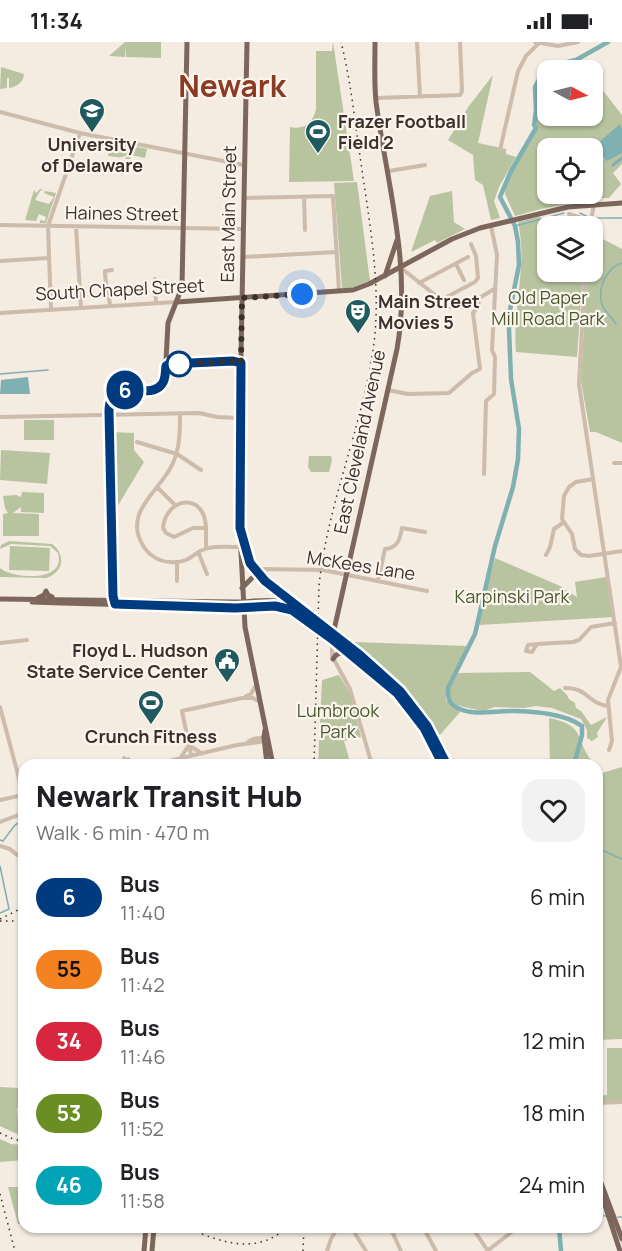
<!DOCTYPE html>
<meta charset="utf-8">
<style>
:root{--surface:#fff;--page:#f2f2f2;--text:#202124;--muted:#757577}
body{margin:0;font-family:Manrope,sans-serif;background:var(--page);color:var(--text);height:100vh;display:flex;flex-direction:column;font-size:22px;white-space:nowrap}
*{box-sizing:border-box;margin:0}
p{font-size:20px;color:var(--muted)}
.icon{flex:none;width:33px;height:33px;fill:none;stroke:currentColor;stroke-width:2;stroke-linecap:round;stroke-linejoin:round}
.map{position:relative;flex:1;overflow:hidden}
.side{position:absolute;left:18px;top:717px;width:585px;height:474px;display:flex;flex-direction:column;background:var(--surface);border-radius:18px;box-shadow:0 2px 4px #0004}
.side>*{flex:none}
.badge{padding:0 12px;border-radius:20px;font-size:21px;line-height:39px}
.needle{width:39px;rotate:97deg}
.controls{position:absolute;left:537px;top:18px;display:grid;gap:12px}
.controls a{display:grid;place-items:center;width:66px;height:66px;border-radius:12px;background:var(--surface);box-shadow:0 2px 4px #0004;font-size:30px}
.you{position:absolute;width:30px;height:30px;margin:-15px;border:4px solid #fff;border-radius:50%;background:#1a73e8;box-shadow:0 0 0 9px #1a73e833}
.map>.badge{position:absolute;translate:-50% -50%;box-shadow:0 0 0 3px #fff}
.round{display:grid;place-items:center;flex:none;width:63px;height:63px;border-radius:18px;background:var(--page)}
.headline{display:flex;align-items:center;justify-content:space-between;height:102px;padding:0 18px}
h1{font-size:28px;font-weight:800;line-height:45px}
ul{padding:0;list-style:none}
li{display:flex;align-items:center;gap:18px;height:72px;padding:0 18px}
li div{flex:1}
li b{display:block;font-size:22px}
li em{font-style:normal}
li .badge{min-width:66px;font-weight:700;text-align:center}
.status{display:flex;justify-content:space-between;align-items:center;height:42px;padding:0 30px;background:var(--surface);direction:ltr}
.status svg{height:16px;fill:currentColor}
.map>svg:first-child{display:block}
.green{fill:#b8c4a0;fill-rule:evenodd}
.water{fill:#7fb0b2}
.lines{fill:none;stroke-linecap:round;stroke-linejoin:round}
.stream{stroke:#7fb0b2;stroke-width:1.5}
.canal{stroke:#7fb0b2;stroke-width:3}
.river{stroke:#7fb0b2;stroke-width:4.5}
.minor{stroke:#cdbbac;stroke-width:4}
.major{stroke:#7d675c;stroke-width:5}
.rail{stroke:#3b302b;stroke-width:1.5;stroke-dasharray:1.5 4.5;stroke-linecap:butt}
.line-casing{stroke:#fff;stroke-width:14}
.line{stroke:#003b80;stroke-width:9}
.walk{stroke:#3b302b;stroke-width:6;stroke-dasharray:0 10.8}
.stop-dot{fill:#fff;stroke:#003b80;stroke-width:3}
.labels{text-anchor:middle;stroke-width:4.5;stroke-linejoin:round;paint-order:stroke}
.poi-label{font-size:18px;font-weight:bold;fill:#3b302b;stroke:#fbf5ee;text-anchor:start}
.street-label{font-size:18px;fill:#3b302b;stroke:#fbf5ee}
.park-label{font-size:18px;fill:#4a5a2e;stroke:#fbf5ee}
.town-label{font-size:30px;font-weight:bold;fill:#8c3b22;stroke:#fbf5ee}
</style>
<div class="status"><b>11:34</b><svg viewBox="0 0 49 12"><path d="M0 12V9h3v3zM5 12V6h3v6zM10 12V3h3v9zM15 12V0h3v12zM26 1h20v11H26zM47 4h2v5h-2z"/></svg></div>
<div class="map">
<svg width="622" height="1209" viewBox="0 0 622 1209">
<rect width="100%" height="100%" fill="#f4ebe1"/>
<!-- green -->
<path class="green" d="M125 0H161V16L126 15V3L125 15 109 14Z
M333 0 354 139 289 140 290 85C304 88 313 81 316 67V9H332Z
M1 25 24 32C24 40 16 45 9 46V36H7V46L0 47Z
M547 30 548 74H592L593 36 622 73V122L613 131 621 142 609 156H600L541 167 515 174 505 152 506 140 534 88C540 71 530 42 547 30ZM548 106H592V152H548Z
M493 33 478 101 506 107V112L516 115 499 145 494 159 500 176 491 178 483 143 475 138 473 113 448 98 469 64Z
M110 100 132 104 131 109 137 105 147 107 145 116 131 113 130 117H125L129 111C123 117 117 115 108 114Z
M357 140 370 239 351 246H342L334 141Z
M40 147H43L40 149 35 158 49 162 54 155 44 151 45 149 56 151 46 181H40V178L45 179 46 175 39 172 36 179 25 178 34 148 36 151Z
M452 149 454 180 465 187 437 201 435 198 411 210 430 154Z
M539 175 562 184H548V230H583L577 315 516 310C512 266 528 224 518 180Z
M593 192 622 207V401L596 390H590L581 339 587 230H592Z
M24 378H54V398H24Z
M112 390 134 391V408L144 420 113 472Z
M1 408 50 411 47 442 0 438Z
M309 414H331L332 418 329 430H311L308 425Z
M22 450 44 451V471L21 470V465L13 471 39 472V494H3V472L8 471 5 466 3 454 16 453 21 455Z
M9 499 52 502C66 512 64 531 46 536L0 535V526C10 536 67 542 58 511L50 504 11 502 0 507 1 503Z
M10 504 50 506 49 529 9 528Z
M495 516 560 544 577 555 575 540 606 535 614 575 479 583 485 552Z
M354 600 467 604 446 649V658L460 670 439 694C428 674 416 656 400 641 385 627 367 615 354 600Z
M530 630 554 649 560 646 567 653 569 657 575 661 576 666 581 669 591 683 607 675 597 691 598 695 592 699 587 696V688L581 677 552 666 536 664 524 666 495 665 483 669 469 666 456 663 450 657 448 650 458 631Z
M339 633 350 651 361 695 344 699 351 723H318L322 638Z
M549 676C588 684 573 697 595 723H550Z
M597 725 602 731 622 725V997L597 998Z
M607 1006H622V1059L597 1061V1054L607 1053Z
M0 1045 19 1046 24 1062 17 1066 19 1093 0 1084Z
M0 1097 11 1102 24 1103V1118L0 1120Z
M24 1123V1181L18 1182 8 1145H19C26 1138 23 1132 20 1124Z"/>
<!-- water -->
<path class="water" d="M620 82 622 87V111L607 119 597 107V102Z
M28 335 30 352H0L1 338Z"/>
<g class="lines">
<!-- stream -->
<path class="stream" d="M580 171 588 175
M596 176H622
M515 184 564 171
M616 282C612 275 604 270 602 262 597 247 607 225 622 221
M0 332 48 328
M0 798 3 799 15 783 24 778
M597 806 622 817
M0 824 9 867 0 871
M597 1173 606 1174
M618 1175H622
M559 1187 562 1185"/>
<!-- canal -->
<path class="canal" d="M613 123 622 116"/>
<!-- river -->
<path class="river" d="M574 723 582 693V684C564 671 535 670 514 669 496 668 469 676 453 663 448 659 448 653 448 646L475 592 495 504 513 445 518 417 519 387 511 337 509 287 510 268 519 223 518 200 515 184 500 155 511 129 536 86 534 83 536 69 535 45 542 32 555 23 576 18 608 0
M559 1185 561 1209"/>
<!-- minor -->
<path class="minor" d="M417 0 420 54
M535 0 558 4 578 0
M376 56 460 53 462 49 460 0
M0 70 80 91 244 123
M500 108 518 29 526 14 539 1
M389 129 425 123
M304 155 305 188
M244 156 333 154 339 249
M569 172 591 179
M0 183 243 187
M590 184 594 162 592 151
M76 185 81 265
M243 215 337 210
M0 219 48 216
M456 222 464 238
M400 225 450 265H465L494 247
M585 230 579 342 621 625 608 658 612 699 609 708
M155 237 156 261
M419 241 468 215
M441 258 475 240 478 236 476 214 471 202
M110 264C109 250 105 243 105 229L112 228
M51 267 48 184 80 91
M0 271 176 260
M166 323 233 319 241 321
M388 348 408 352 449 351 472 331 480 327 473 271 479 263 478 257
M180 371C180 389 180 405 173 421 161 449 121 470 144 505 150 514 160 520 171 520 191 522 195 508 208 506 219 504 230 505 240 505
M0 375 199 371 217 375 240 376
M137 400 177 412 201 428
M614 421H622
M484 432 486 359 494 352 495 315 492 308 497 213 491 184
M593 437 576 440 569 445 564 454 562 477 572 492 575 507 581 513 589 514 622 509
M157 445 175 463
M206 486C205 449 166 455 163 486L166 491 174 495 193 486H206V506
M199 512 207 532
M546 513 550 505 554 487 564 480
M258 531 262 527 323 528 427 549
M177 539V520
M378 539 385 507C398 506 400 497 402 486L425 490
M332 597V614L350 647 372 723
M0 601 27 598
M537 602 532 610 526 609 528 603 537 602 573 600 579 598 591 585 615 581
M565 646C587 645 588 662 608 664
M246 654 251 652 256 643
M0 665 24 755
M248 700 253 697 266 695
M191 713 182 669 242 656H253L260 660
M181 715 189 703 201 711
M124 716 126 723
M128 717 134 723
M152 723 237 703 266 699
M425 723 442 719
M0 758 23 753
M0 780 24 771
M0 804 10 807 17 813
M597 1061 622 1060
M351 1185 366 1209
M390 1185 401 1209
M423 1185 436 1209
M472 1185 488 1209
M327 1209 331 1197 338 1185
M487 1209 518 1185"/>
<!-- major -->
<path class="major" d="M247 0 239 420 241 510 245 585 273 723
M385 234 397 198
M177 260 353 248 369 242 452 197 480 186 568 165 622 161
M243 501C250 534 271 543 295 562
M242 546 257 531
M38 556 44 553 46 549 48 553 52 555
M0 557 235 560C251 560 269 556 285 560 301 565 314 577 327 587 377 624 423 665 447 723
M32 560C93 562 154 564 215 565 233 566 269 561 284 565 314 575 381 634 403 658
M115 562 112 542 109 364C116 333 154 362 165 337L168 281 182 245 187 0
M332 597 397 307C412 224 387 142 376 60 374 40 375 20 375 0
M333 617 336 613 346 608
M265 688 264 695 267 723
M597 1130 622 1197
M597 1139 620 1209
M144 1209 146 1185
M152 1209 154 1185"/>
<!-- rail -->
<path class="rail" d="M314 723 319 544C327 465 359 393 372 315 383 250 370 185 361 121 355 81 351 39 341 0
M0 877 24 865
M0 879H24
M0 1091 13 1097 24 1099
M0 1152 15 1209
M202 1192C233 1204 262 1209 287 1185
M303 1209 304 1185"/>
</g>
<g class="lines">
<defs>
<path id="line" d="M443 723 424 686 397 651 332 597 292 568 275 564 235 566 115 562 113 554 109 369C110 330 148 361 162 342 166 337 165 330 166 324L169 322 233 319 241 321 240 486 250 521 265 539 360 613 400 649 427 684 447 723"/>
</defs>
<!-- line casing -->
<use href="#line" class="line-casing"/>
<!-- line -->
<use href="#line" class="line"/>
<!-- walk -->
<path class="walk" d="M179 322 233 319 241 321 242 256 302 252"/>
</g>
<!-- icons -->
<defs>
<symbol id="university-pin" viewBox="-11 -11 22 30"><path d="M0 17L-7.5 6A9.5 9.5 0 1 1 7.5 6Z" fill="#1f5a5e" stroke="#fbf5ee"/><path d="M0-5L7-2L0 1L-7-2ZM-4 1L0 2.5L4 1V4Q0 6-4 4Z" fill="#fff"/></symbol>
<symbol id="stadium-pin" viewBox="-11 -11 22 30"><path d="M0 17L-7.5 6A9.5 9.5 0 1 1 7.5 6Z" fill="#1f5a5e" stroke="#fbf5ee"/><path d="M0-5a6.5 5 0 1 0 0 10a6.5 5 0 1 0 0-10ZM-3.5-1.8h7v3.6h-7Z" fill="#fff"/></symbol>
<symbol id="theatre-pin" viewBox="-11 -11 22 30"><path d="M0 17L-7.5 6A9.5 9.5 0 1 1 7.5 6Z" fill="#1f5a5e" stroke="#fbf5ee"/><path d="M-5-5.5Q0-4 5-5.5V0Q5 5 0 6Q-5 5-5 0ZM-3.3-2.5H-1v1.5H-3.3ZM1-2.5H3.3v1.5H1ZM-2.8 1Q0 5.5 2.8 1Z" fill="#fff"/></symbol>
<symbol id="civic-pin" viewBox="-11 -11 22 30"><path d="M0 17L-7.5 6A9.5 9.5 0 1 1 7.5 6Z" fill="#1f5a5e" stroke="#fbf5ee"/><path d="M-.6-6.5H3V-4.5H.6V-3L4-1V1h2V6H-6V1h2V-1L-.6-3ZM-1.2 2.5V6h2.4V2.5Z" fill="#fff"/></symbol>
</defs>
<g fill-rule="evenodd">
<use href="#university-pin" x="77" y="54" width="30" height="40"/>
<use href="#stadium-pin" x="303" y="75" width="30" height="40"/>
<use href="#theatre-pin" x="343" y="255" width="30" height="40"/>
<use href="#civic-pin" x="212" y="604" width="30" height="40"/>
<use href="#stadium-pin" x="136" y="646" width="30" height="40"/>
</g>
<!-- markers -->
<circle class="stop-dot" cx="179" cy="322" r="12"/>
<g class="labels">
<!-- poi labels -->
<g class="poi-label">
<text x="338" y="86">Frazer Football<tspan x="338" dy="21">Field 2</tspan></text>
<text x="92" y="109" text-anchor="middle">University<tspan x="92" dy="21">of Delaware</tspan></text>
<text x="378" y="266">Main Street<tspan x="378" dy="21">Movies 5</tspan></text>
<text x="208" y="615" text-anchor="end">Floyd L. Hudson<tspan x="208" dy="21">State Service Center</tspan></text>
<text x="151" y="701" text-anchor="middle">Crunch Fitness</text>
</g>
<!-- street labels -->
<g class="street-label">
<text transform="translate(122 172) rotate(1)" y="6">Haines Street</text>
<text transform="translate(229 172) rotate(-89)" y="6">East Main Street</text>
<text transform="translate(120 248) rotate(-3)" y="6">South Chapel Street</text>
<text transform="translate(360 400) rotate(-78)" y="6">East Cleveland Avenue</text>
<text transform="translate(361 524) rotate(9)" y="6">McKees Lane</text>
</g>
<!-- park labels -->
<g class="park-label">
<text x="548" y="262">Old Paper<tspan x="548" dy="21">Mill Road Park</tspan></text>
<text x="512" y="561">Karpinski Park</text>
<text x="338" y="675">Lumbrook<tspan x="338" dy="21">Park</tspan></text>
</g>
<!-- town labels -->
<g class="town-label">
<text x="232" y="55">Newark</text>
</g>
</g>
</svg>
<div class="controls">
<a><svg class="needle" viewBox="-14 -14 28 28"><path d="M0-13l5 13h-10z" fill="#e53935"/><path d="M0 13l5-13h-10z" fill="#757577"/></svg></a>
<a><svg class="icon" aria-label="locate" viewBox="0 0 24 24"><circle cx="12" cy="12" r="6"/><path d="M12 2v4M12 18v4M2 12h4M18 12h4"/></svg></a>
<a><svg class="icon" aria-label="layers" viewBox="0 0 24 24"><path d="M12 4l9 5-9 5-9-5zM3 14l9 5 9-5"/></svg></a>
</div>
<div class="you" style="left:302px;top:252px"></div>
<b class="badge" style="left:125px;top:348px;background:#003b80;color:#fff">6</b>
<section class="side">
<div class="headline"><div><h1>Newark Transit Hub</h1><p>Walk · 6 min · 470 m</p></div><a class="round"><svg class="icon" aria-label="heart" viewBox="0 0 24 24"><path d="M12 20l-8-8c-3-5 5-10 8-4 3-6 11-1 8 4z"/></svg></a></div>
<ul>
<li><span class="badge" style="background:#003b80;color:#fff">6</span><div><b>Bus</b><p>11:40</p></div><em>6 min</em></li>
<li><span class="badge" style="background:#f58220;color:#111">55</span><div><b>Bus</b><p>11:42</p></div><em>8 min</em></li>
<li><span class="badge" style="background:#d7263d;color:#fff">34</span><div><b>Bus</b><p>11:46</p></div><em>12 min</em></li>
<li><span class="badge" style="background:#6b8e23;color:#fff">53</span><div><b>Bus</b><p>11:52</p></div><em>18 min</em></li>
<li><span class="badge" style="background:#00a3b4;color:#fff">46</span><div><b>Bus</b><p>11:58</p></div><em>24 min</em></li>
</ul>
</section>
</div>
